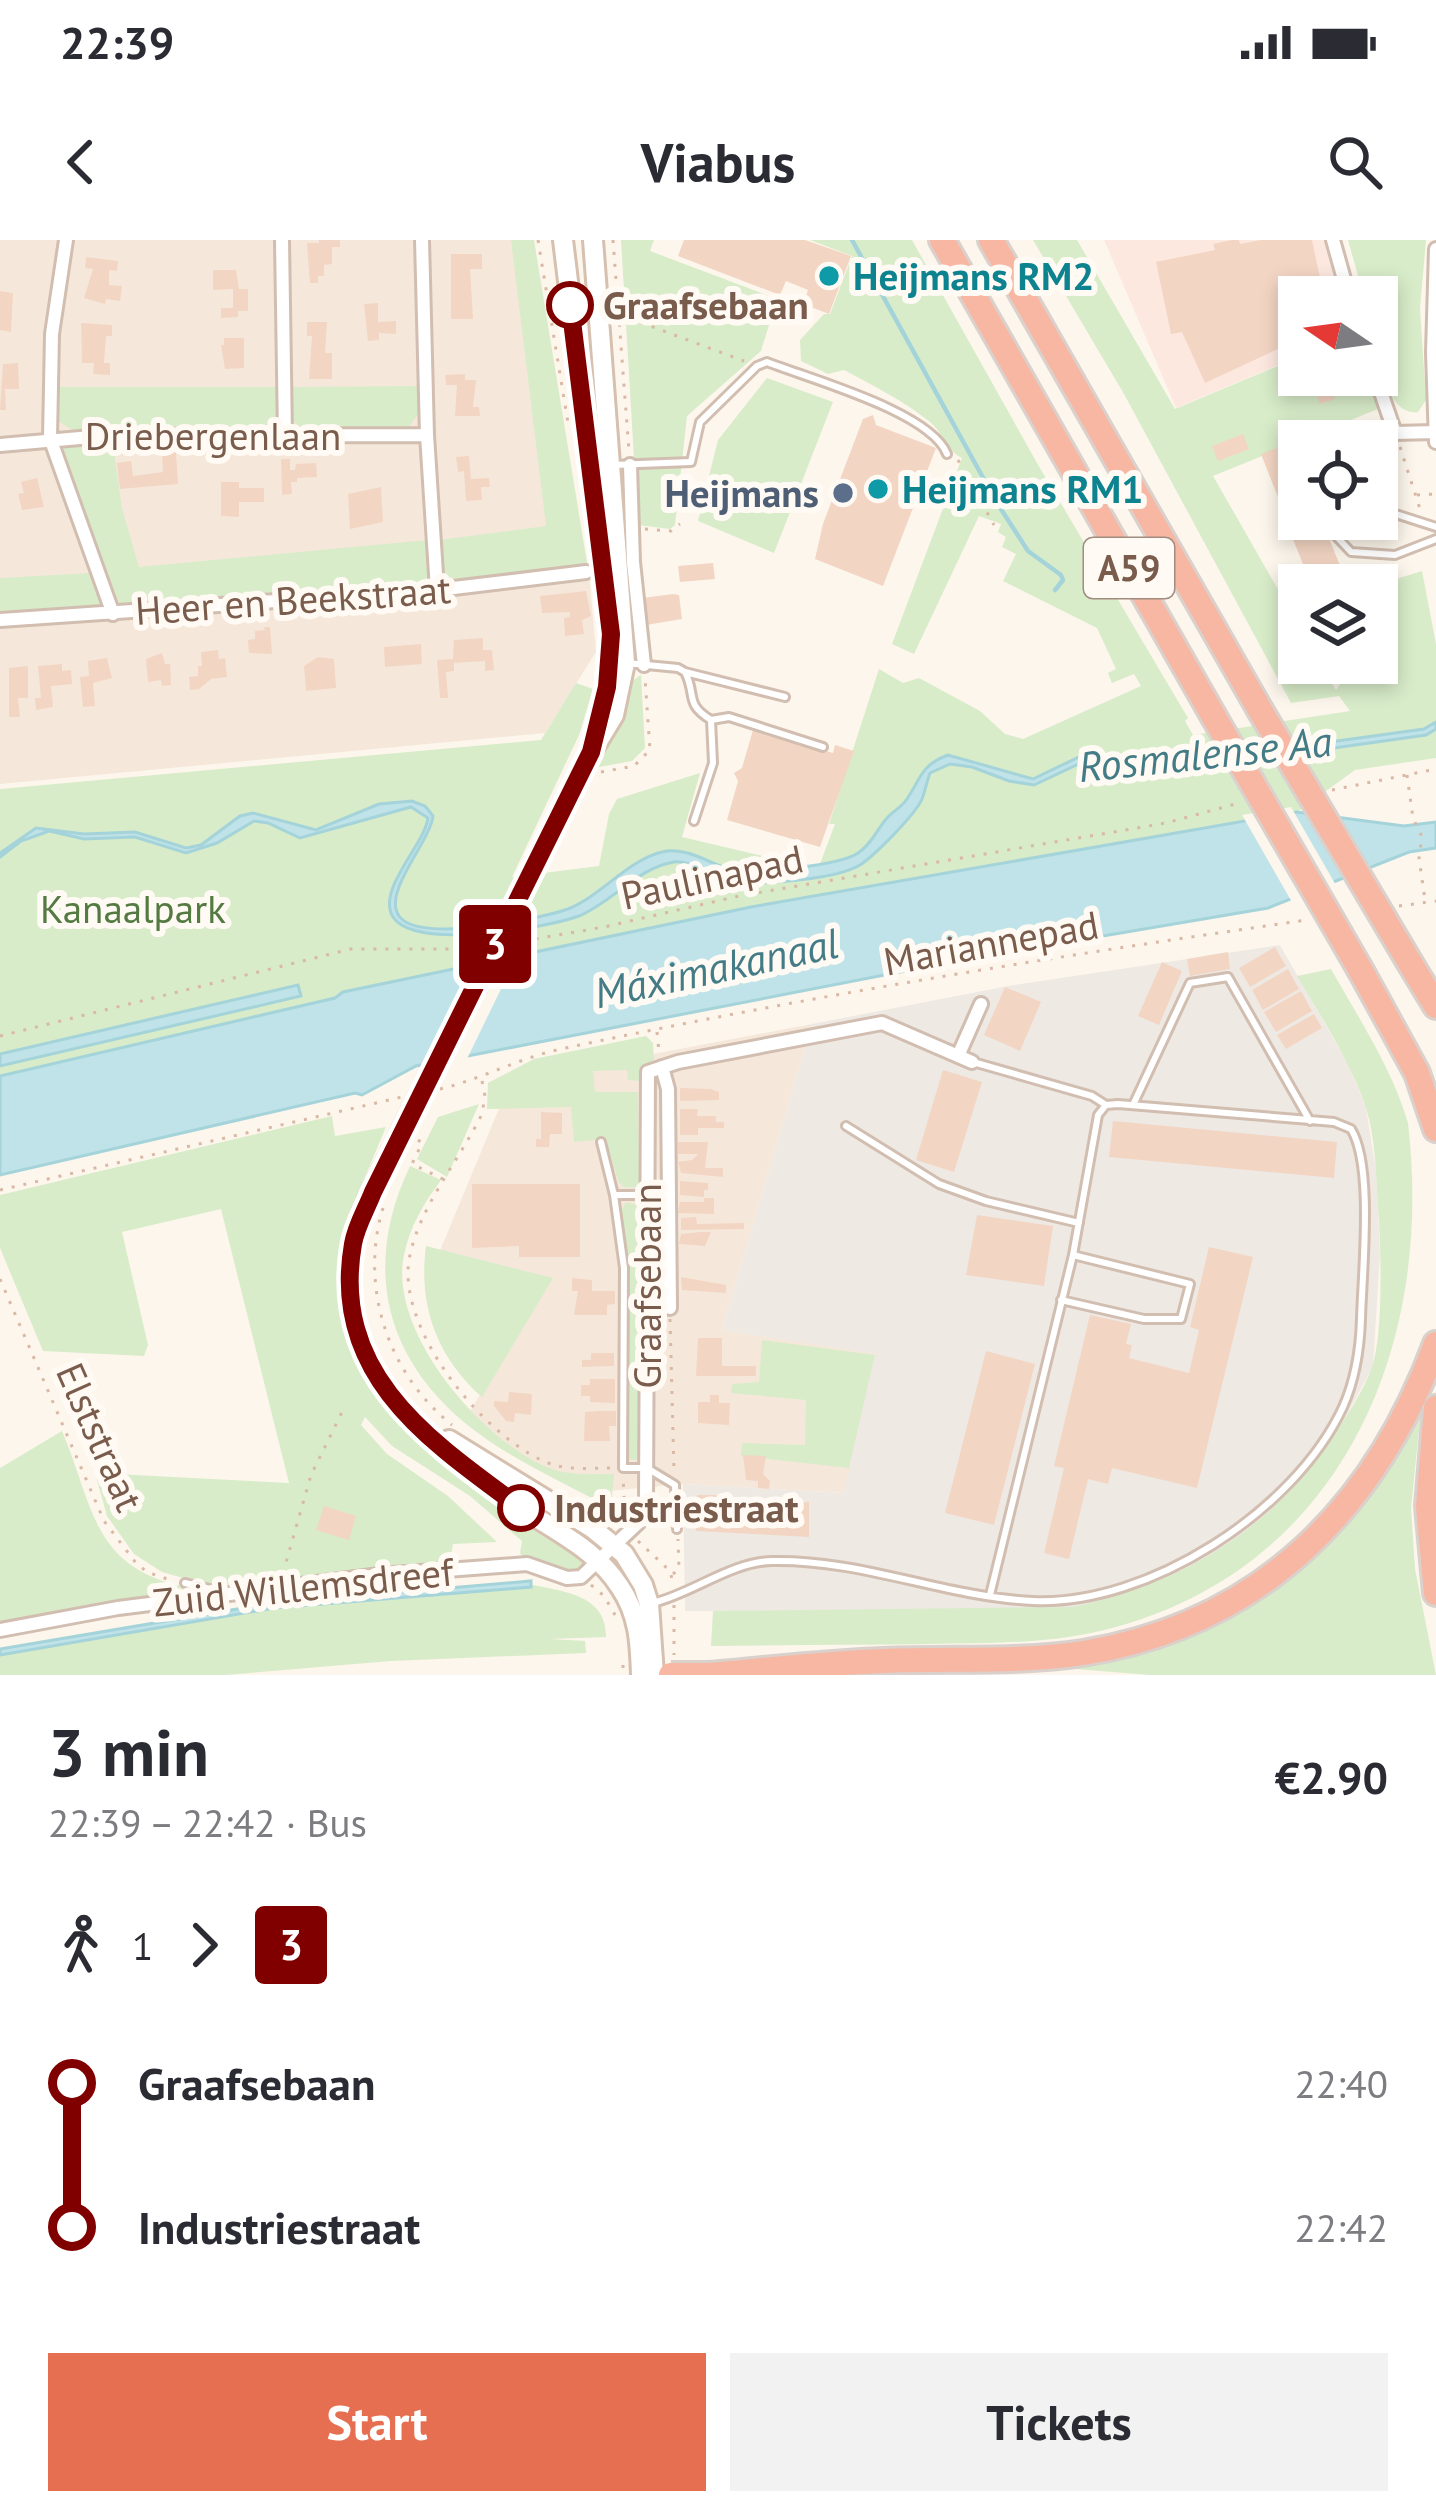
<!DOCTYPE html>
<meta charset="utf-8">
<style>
:root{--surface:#fff;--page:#f2f2f3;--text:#2b2b33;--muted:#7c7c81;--accent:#e76f51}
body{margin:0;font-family:"PT Sans",sans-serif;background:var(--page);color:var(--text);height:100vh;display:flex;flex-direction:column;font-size:45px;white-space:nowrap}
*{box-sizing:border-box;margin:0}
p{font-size:39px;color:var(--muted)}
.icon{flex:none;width:66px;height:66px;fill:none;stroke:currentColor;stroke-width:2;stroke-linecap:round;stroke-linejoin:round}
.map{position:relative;height:1435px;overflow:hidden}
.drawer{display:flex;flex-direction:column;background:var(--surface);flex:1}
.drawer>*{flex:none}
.badge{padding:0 24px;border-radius:9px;font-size:42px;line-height:78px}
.needle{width:78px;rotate:283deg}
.fabs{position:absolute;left:1278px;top:36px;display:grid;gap:24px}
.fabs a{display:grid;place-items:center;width:120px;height:120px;border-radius:0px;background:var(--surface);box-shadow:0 6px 18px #0003;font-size:60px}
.map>.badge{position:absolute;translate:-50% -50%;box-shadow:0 0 0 6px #fff}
.legs{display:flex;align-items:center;gap:18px;height:132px;padding:0 48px;font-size:39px}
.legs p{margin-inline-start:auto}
.head{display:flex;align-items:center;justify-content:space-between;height:204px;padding:0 48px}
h1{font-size:66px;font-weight:700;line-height:90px}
.action{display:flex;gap:24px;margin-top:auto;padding:24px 48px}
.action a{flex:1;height:138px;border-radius:0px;background:var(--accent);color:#fff;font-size:48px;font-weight:700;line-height:138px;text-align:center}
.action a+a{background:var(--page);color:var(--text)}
ul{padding:0 48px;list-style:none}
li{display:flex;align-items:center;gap:42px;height:144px;font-size:45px}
li i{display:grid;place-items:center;width:18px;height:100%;margin:0 15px;background:currentColor}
li i::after{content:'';width:30px;height:30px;margin:-15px;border:9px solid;border-radius:50%;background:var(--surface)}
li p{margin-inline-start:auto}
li:first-child i{background:linear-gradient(#0000 50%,currentColor 0)}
li:last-child i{background:linear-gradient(currentColor 50%,#0000 0)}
.status{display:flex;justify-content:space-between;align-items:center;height:84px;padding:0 60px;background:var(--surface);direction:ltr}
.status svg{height:33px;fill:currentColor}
header{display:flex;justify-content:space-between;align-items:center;height:156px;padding:0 48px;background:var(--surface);font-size:54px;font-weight:700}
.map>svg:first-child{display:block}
.residential{fill:#f5e8da}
.commercial{fill:#fde8e0}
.industrial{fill:#efe9e4}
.green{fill:#d8ecc9}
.water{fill:#bfe3e8;stroke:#a5d3da;stroke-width:3}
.pier{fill:#fdf6ec}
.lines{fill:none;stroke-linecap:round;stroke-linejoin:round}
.stream{stroke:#a5d3da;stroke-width:4.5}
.building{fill:#f3d5c3}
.lane-casing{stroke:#d1beb0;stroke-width:12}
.street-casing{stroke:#d1beb0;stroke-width:18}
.secondary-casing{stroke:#d6c0b0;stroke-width:24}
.highway-casing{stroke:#dad1cd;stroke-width:30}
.path{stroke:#d9b8a5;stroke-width:3;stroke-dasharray:3 9;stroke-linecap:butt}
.lane{stroke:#fff;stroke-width:6}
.street{stroke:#fff;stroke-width:12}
.secondary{stroke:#fff;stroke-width:18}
.highway{stroke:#f7b7a3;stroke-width:24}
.secondary-bridge-casing{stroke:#d6c0b0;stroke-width:24;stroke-linecap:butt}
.highway-bridge-casing{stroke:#dad1cd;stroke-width:30;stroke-linecap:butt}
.secondary-bridge{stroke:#fff;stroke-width:18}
.highway-bridge{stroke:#f7b7a3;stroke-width:24}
.line-1-casing{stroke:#fff;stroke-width:27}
.line-1{stroke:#800000;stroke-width:18}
.culture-dot{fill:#0f9aa8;stroke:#fffaf3;stroke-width:4.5}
.stop-1-dot{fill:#fff;stroke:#800000;stroke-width:6}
.service-dot{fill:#5c6f8a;stroke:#fffaf3;stroke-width:4.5}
.labels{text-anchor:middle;stroke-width:12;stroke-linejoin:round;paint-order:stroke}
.shield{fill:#fffaf3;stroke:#a28b7f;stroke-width:3}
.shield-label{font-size:36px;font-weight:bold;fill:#7a5c4d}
.culture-label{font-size:39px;font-weight:bold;fill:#0d838f;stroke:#fffaf3;text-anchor:start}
.stop-label{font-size:39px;font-weight:bold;fill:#7a5c4d;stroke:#fffaf3;text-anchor:start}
.street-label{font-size:39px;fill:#7a5c4d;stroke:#fffaf3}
.service-label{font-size:39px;font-weight:bold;fill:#4e5e75;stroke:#fffaf3;text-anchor:end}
.park-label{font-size:39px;fill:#537a41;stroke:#fffaf3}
.water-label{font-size:42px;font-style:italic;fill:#437c86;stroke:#fffaf3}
</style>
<div class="status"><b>22:39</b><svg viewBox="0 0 49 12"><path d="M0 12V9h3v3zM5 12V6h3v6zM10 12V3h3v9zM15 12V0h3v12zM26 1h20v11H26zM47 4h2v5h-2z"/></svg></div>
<header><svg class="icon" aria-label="back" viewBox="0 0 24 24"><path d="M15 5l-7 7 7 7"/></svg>Viabus<svg class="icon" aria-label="search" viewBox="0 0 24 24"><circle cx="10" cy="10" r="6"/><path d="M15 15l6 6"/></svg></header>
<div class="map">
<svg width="1436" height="1435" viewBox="0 0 1436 1435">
<rect width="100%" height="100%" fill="#fdf6ec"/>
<!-- residential -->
<path class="residential" d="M0 0H523L589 333 596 412 545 493 0 544Z
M812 784 722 1090 875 1113 845 1253 683 1244 608 1251 549 1230 494 1198 469 1173 545 1046 439 1013 503 859 616 821Z"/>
<!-- commercial -->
<path class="commercial" d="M1104 0H1329L1342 57H1299V116L1176 168Z"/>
<!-- industrial -->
<path class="industrial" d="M1280 705 1349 826 1366 868 1376 931 1380 1014 1373 1126 1347 1175 1308 1233 1270 1274 1217 1313 1172 1337 1117 1357 1072 1367 904 1372 685 1371 683 1244 844 1253 875 1114 722 1090 812 784 1008 746Z"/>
<!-- green -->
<path class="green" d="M511 0H534L587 323 525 335 448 342 441 338 439 300 546 286Z
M621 0H654L650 11 777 59 761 111 687 176 675 285 670 289 638 285Z
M810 0H912L1037 223 1188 478 1185 481 1193 495 1350 471 1339 456 1291 463 1124 154 1033 0H1077L1175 169 1299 117V135H1366L1378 169 1213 236 1299 386V423H1320L1336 450 1355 423H1377V345L1422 331 1436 404V518L1355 530 1297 572 751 667 343 752 335 758 0 836V549L541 500 576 443 593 449 579 495 512 637 599 626 609 574 617 559 700 533 682 597 818 629 835 584H829L879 429 903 443 919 438 980 471 1005 494 1023 499 1141 446 1134 434 1112 443 1108 433 1116 429 1097 388 1003 341 1016 314 1002 307 1006 297 998 292 1001 284 979 276 914 414 892 404 962 218C947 211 943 193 930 182 904 161 874 146 844 130L828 134 801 121 800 100 824 74H830L852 16Z
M1348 0H1426L1420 68 1426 160 1418 172C1378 177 1377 86 1377 57H1364Z
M767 138 833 162 774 313 698 281 718 200Z
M419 146 420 172 407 189 305 190 291 180 290 147Z
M56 147H279V175L274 186 264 190H72L57 180Z
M73 203H137L142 206V211L114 213 122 268 139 327 428 300 429 341 424 344 120 366 63 217 64 208Z
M92 333 103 361 100 368 0 376V338Z
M641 435 645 508 632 521 594 528 629 443Z
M1331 729C1359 779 1392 828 1408 883 1436 1123 1329 1342 1091 1393 1039 1404 981 1403 928 1404 856 1405 783 1405 711 1406L713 1371 1072 1367C1181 1344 1269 1292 1331 1199 1346 1177 1363 1152 1372 1127 1383 1093 1381 1020 1379 982 1376 944 1377 901 1365 865 1349 819 1321 777 1297 736Z
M646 796 653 803 654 821 641 841 628 840 627 830 593 831 595 852H638L639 948 624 947 619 943 605 899 574 902 571 867 487 869 488 843 534 819Z
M479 864 447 937 417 919 438 877Z
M332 876 335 896 386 887 352 968 345 1000 360 1118 382 1159 405 1187 482 1247 513 1278 585 1321 580 1333C560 1334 545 1320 525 1320L520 1313 522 1301 470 1256 392 1206 365 1177 361 1185 387 1214 448 1256 497 1302 453 1304 450 1321 225 1347 204 1344 162 1332 134 1314 107 1276 95 1233 289 1243 221 969 122 992 148 1105 144 1116 43 1111 0 1008V955Z
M410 926 441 940C424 963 410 986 404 1015 388 1092 482 1201 549 1228 569 1236 593 1234 614 1234L611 1266 608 1267C561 1241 506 1217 465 1183 382 1114 364 1023 410 926Z
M626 962 640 966 643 1219 629 1220 628 1028 621 971Z
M426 1006 553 1038 482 1157C437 1117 418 1066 426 1006Z
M762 1100 875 1115 849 1228 741 1216 742 1203 805 1205 806 1160 731 1153 732 1144 759 1142Z
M1422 1160 1411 1268 1415 1329 1436 1435H1150L1063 1428V1424L1296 1330 1340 1290 1382 1238Z
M62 1191C94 1266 91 1327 185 1347L186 1354 0 1386V1228Z
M534 1345C566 1352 607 1356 606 1397L550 1399 585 1401 586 1413 391 1421 225 1435H0V1415L274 1368Z"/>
<!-- water -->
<path class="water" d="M1436 482V489L1426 495 1184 529 1085 521 1034 545 1009 541 972 527 950 524 930 533C927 541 925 551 922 559 915 575 874 616 860 625 837 639 760 646 734 641 714 638 694 620 674 622 639 627 611 663 579 676 546 688 415 711 393 677 376 650 425 604 428 578L411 567 300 598 268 583 254 581 217 603 186 613 135 597 84 599 49 591 21 601 0 617V613L36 588 84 594 135 592 186 608 201 605 240 576 253 573 316 590 379 564 412 561 425 566 433 576C430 602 382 652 399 676 419 704 539 679 568 669 601 656 628 620 662 612 686 606 710 624 732 630 753 635 841 625 858 613 872 604 877 589 887 578 893 571 902 567 907 559 921 538 921 525 948 515L1033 539 1085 514 1184 522 1424 489Z
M1297 572 1404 586 1436 582V608L1409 612 1268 668 967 719 416 826 362 855 355 853 0 935V836L335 758 343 752 751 667Z
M298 745 301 756 0 826V814Z
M531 1341V1347L274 1368 0 1415V1409L273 1363Z"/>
<!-- pier -->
<path class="pier" d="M1291 567 1337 647 1293 664 1242 575Z
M520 710 465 823 419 832 475 720Z"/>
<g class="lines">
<!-- stream -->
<path class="stream" d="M852 0 997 263 1028 311 1061 335 1063 340 1055 350"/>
</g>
<!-- building -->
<path class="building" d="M319 0H340V7H332V24L324 25V36H318V43H310L307 3H319Z
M684 0H805L851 16 829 74 803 64 808 50 786 41 780 55 678 16Z
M1232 0H1239L1240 4 1261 0H1312L1324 57H1299V67L1292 68 1299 99 1205 143 1182 92 1171 94 1156 22 1215 10 1213 4Z
M451 14H482V29H470L473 79H451Z
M86 17 118 21 117 31 109 30V45L122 46 120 61 106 59 105 64 84 58 93 29 85 28Z
M213 30H236L239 49H248V71H238V77L221 78V68H233V49L213 50Z
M0 51 13 53 11 92 0 90Z
M378 63V82L396 81V94L379 93V100L368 101 364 64Z
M307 82H327L325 113H332V139H309L312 96H307Z
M81 83 112 85V96H106L104 123H110V135L93 134 94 123H82Z
M224 98H244V128L225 129 221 105H224Z
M18 123 19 149H5L6 170H0L3 124Z
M465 134V140H476L473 167H479L480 176H455L457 145H446L445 135Z
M1321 135H1331L1333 139 1328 141 1335 159 1320 164 1311 139Z
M873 175 876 185 936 208 883 346 815 319 823 284 863 179Z
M1243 194 1249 209 1218 221 1212 206Z
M1312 194 1315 201H1299V258L1281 265 1261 214Z
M176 212 178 244 120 249 117 223 131 221 133 236 163 232 162 213Z
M469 216 471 239 489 238 490 247H481L482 260 466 261 464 231 458 232 456 217Z
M281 219H290V230H295L296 224 316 223 317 237 297 238V242H291L292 254 282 255Z
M37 238 44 267 22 270 18 254 24 253 21 242Z
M221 242H239V248H264V262H239V277L221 276Z
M381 247 383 282 350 289 348 254Z
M1299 277 1321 279 1348 345H1312L1300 325 1303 324 1286 282Z
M713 323 715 339 680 342 678 326Z
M586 351 591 376 582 380 584 394 565 396 564 378 570 377V372L542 373 540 356Z
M673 354 679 355 682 379 646 385 643 358Z
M264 387H270L272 414 249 413 248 400 255 399V391L265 390Z
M483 398V410H492L494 430 485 431V421L454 423V431L446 432 448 458H440L437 420 453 419 454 400Z
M421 404 422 424 385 427 384 407Z
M218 410 219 419 225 418 227 437 211 439 199 449 190 450 189 437 198 436V426H202L201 412Z
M162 413 165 424H170L171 445 162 446 161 440 148 442 146 419Z
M318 417 334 419 336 448 306 451 304 426Z
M107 418 112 438 93 443 95 466 83 467 80 437 89 436 88 421Z
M62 424V431L71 430 72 444 51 446 53 467 36 470 35 458H41L38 426Z
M28 426V458H18L20 477H9V428Z
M753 490 833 513 835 505 854 511 820 607 727 580 738 541 734 533 742 528Z
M1275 707 1286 726 1250 747 1239 728Z
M1228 712 1230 729 1190 736 1187 719Z
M1162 722 1182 731 1159 785 1138 776Z
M1288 729 1299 749 1263 770 1252 750Z
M1005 747 1041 762 1020 811 984 795Z
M1301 751 1312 771 1276 792 1264 772Z
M1314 774 1322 788 1286 809 1277 795Z
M943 830 982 842 954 932 916 920Z
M680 848 711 849 719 852V860L680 861Z
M680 869H698L697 876H716V882H724V888H698V895H680Z
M541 872 562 873V894H550L549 907H536V899H541Z
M1113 881 1337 902 1334 938 1109 917Z
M678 902H708L705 928H723V937L681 933 678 922 692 920 698 914H678Z
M680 941 708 943V950H704V957L680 955Z
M472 944H580V1017H519V1006L472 1008Z
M704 958H714V974L678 973 680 962H704Z
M977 975 1053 986 1044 1046 966 1035Z
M696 977 697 984 744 983V989L681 990V978Z
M700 992H711L705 1006 679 1004 681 994Z
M1209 1007 1253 1017 1197 1248 1112 1228 1108 1244 1088 1239 1069 1319 1044 1313 1064 1228 1054 1226 1090 1075 1131 1084 1126 1104 1132 1105 1129 1118 1189 1133 1199 1090 1190 1087Z
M681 1037 726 1045V1053L682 1050Z
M572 1038 592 1040V1051H615V1064L607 1065V1075H574L578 1051H572Z
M698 1098H722V1126H756V1136H696Z
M986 1111 1035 1124 994 1285 945 1273Z
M591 1113H614V1126L582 1127V1120H591Z
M590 1139H615V1163L590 1162V1156H581V1145H590Z
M509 1152 532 1154 531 1175 515 1173 514 1182 506 1181 494 1166V1161L508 1162Z
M710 1155H719V1163H730L729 1185 698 1183V1162H710Z
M598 1171H616V1186H609L610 1201H584L585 1172Z
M743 1215 766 1216 763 1234 770 1241 769 1249 758 1248V1241L746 1240Z
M697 1255H732V1261L809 1262V1297L696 1291Z
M324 1266 356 1276 349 1300 316 1290Z"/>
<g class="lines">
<defs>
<path id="lane" d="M613 225 691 222 700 182 757 126 767 122C810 139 931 172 947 214
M1377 268 1436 287
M1340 279 1335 295 1351 312 1395 315 1436 299
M626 423 678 428 685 432C697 456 684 463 711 480L713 523 694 581
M685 432 785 457
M711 480 729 477 823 507
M973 822 1092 856 1106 865
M1133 865 1190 743 1228 737 1310 881
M846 886 939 944 986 961 1079 983
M601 902 614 955 624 1028 623 1228H647L675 1245 677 1289
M614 955H647
M1061 1060 1144 1079H1181L1190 1044 1073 1015
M648 1081 670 1068
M185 1343 218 1351
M653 1363C693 1353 731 1322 772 1321 861 1319 945 1357 1033 1361 1148 1366 1295 1271 1343 1167 1356 1138 1360 1110 1361 1079 1362 1034 1374 926 1351 889L1334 882 1118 864 1106 865 1098 875 1073 1015 990 1355"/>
<path id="street" d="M66 0 52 94 50 198 113 374
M282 0 285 196
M422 0 427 195 437 350
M1333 0 1349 57
M1436 9 1433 113 1436 202
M1375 135 1395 193 1435 192
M0 205 103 196 427 195
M630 225 633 322 644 425
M0 380 437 350 586 332
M958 816 981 764
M662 827 668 849 670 1068
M0 1390 118 1368 380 1335 527 1324 567 1338 581 1337 638 1283 646 1265 648 832 678 822 882 783 972 822"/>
<path id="secondary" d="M563 0 611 395 607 447 595 496
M536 623 591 513 614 475 625 423 593 0
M400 894C385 926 359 970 353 1004 331 1131 428 1204 520 1267 556 1292 596 1309 620 1347 639 1375 640 1403 641 1435
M449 1200 592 1288 624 1314 643 1345 649 1364 654 1435"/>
<path id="highway" d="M942 0 1214 477
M991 0 1260 470
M1410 723 1436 766
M1361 731 1417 833 1436 889
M1436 1168 1428 1266 1436 1353
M709 1435C767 1430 825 1423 883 1421 950 1418 1017 1423 1083 1413 1262 1384 1375 1268 1436 1104"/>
</defs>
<!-- lane casing -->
<use href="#lane" class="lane-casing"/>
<!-- street casing -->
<use href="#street" class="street-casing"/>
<!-- secondary casing -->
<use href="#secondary" class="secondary-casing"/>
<!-- highway casing -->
<use href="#highway" class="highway-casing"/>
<!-- path -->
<path class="path" d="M538 0 569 189
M613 0 629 211
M618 74 744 121
M1400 207 1421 272
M958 220 994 285
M1417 255 1436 254
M645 289 671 291 680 284
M601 532 634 526 650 510 645 438
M1407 535 1413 578 1422 597 1419 618 1425 660
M1332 550 1436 529
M1399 666 1436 661
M512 703 604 687 739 656 1166 583 1239 563
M657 792 659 812
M0 796 351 709H473
M482 841 485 856 482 874C459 921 421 964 410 1015 393 1087 488 1204 554 1225 572 1230 592 1228 610 1228
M440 849C482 839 519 818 561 809 808 756 1057 716 1307 680
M418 900 422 903 412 924 443 939
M0 950 402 857
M383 968C359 1047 388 1134 452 1185
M0 1039 104 1281 136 1323 147 1332 173 1341
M670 1079 674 1231
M609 1278 624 1257 623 1237
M638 1301 670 1331 673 1343
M283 1333 311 1235 345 1166
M673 1334 679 1329 678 1299
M591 1345 604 1356 618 1380
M674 1365V1415
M623 1425V1435"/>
<!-- lane -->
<use href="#lane" class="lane"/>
<!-- street -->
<use href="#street" class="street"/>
<!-- secondary -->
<use href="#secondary" class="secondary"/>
<!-- highway -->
<use href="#highway" class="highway"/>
<defs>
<path id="secondary-bridge" d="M400 894 536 623"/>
<path id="highway-bridge" d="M1260 470 1410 723
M1214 477 1361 731
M671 1435H709"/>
</defs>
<!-- secondary-bridge casing -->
<use href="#secondary-bridge" class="secondary-bridge-casing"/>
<!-- highway-bridge casing -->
<use href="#highway-bridge" class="highway-bridge-casing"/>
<!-- secondary-bridge -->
<use href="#secondary-bridge" class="secondary-bridge"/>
<!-- highway-bridge -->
<use href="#highway-bridge" class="highway-bridge"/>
</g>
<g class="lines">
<defs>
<path id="line-1" d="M521 1268C430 1201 330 1135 353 1004 356 986 366 970 373 952L591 512 607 447 611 394 570 65"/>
</defs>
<!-- line-1 casing -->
<use href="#line-1" class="line-1-casing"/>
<!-- line-1 -->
<use href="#line-1" class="line-1"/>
</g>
<!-- markers -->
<g class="culture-dot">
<circle cx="829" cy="36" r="12"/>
<circle cx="878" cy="249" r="12"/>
</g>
<g class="stop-1-dot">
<circle cx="570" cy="65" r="21"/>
<circle cx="521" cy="1268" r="21"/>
</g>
<circle class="service-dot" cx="843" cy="253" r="12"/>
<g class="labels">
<!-- shield labels -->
<rect class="shield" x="1084" y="298" width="90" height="60" rx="9"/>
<g class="shield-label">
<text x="1129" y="341">A59</text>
</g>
<!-- culture labels -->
<g class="culture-label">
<text x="853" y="50">Heijmans RM2</text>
<text x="902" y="263">Heijmans RM1</text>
</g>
<!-- stop labels -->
<g class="stop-label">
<text x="603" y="79">Graafsebaan</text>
<text x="554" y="1282">Industriestraat</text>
</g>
<!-- street labels -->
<g class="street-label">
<text x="213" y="210">Driebergenlaan</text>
<text transform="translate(293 360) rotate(-4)" y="14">Heer en Beekstraat</text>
<text transform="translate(712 637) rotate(-12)" y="14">Paulinapad</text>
<text transform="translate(991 703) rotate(-10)" y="14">Mariannepad</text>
<text transform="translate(647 1046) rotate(-90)" y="14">Graafsebaan</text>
<text transform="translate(100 1197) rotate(66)" y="14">Elststraat</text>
<text transform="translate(303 1347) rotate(-6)" y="14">Zuid Willemsdreef</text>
</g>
<!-- service labels -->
<g class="service-label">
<text x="819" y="267">Heijmans</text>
</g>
<!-- park labels -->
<g class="park-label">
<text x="133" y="683">Kanaalpark</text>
</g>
<!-- water labels -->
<g class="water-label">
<text transform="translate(1205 514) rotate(-6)" y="15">Rosmalense Aa</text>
<text transform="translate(716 728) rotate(-12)" y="15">Máximakanaal</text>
</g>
</g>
</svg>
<div class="fabs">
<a><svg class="needle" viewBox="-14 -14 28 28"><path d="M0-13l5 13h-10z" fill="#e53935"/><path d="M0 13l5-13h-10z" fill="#7c7c81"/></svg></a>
<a><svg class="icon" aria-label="locate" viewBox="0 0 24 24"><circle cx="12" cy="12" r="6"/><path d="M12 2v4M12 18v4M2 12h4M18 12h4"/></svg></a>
<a><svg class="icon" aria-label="layers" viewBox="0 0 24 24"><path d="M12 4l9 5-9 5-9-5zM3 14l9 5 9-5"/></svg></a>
</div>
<b class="badge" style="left:495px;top:704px;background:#800000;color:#fff">3</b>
</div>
<section class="drawer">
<div class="head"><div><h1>3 min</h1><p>22:39 – 22:42 · Bus</p></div><b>€2.90</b></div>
<div class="legs"><svg class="icon" aria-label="walk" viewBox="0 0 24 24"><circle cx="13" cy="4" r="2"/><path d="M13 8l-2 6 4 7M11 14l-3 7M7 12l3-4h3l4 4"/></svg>1<svg class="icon" aria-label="forward" viewBox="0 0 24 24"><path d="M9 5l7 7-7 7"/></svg><b class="badge" style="background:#800000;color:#fff">3</b></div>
<ul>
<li><i style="color:#800000"></i><b>Graafsebaan</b><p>22:40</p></li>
<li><i style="color:#800000"></i><b>Industriestraat</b><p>22:42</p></li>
</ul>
<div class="action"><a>Start</a><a>Tickets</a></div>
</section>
